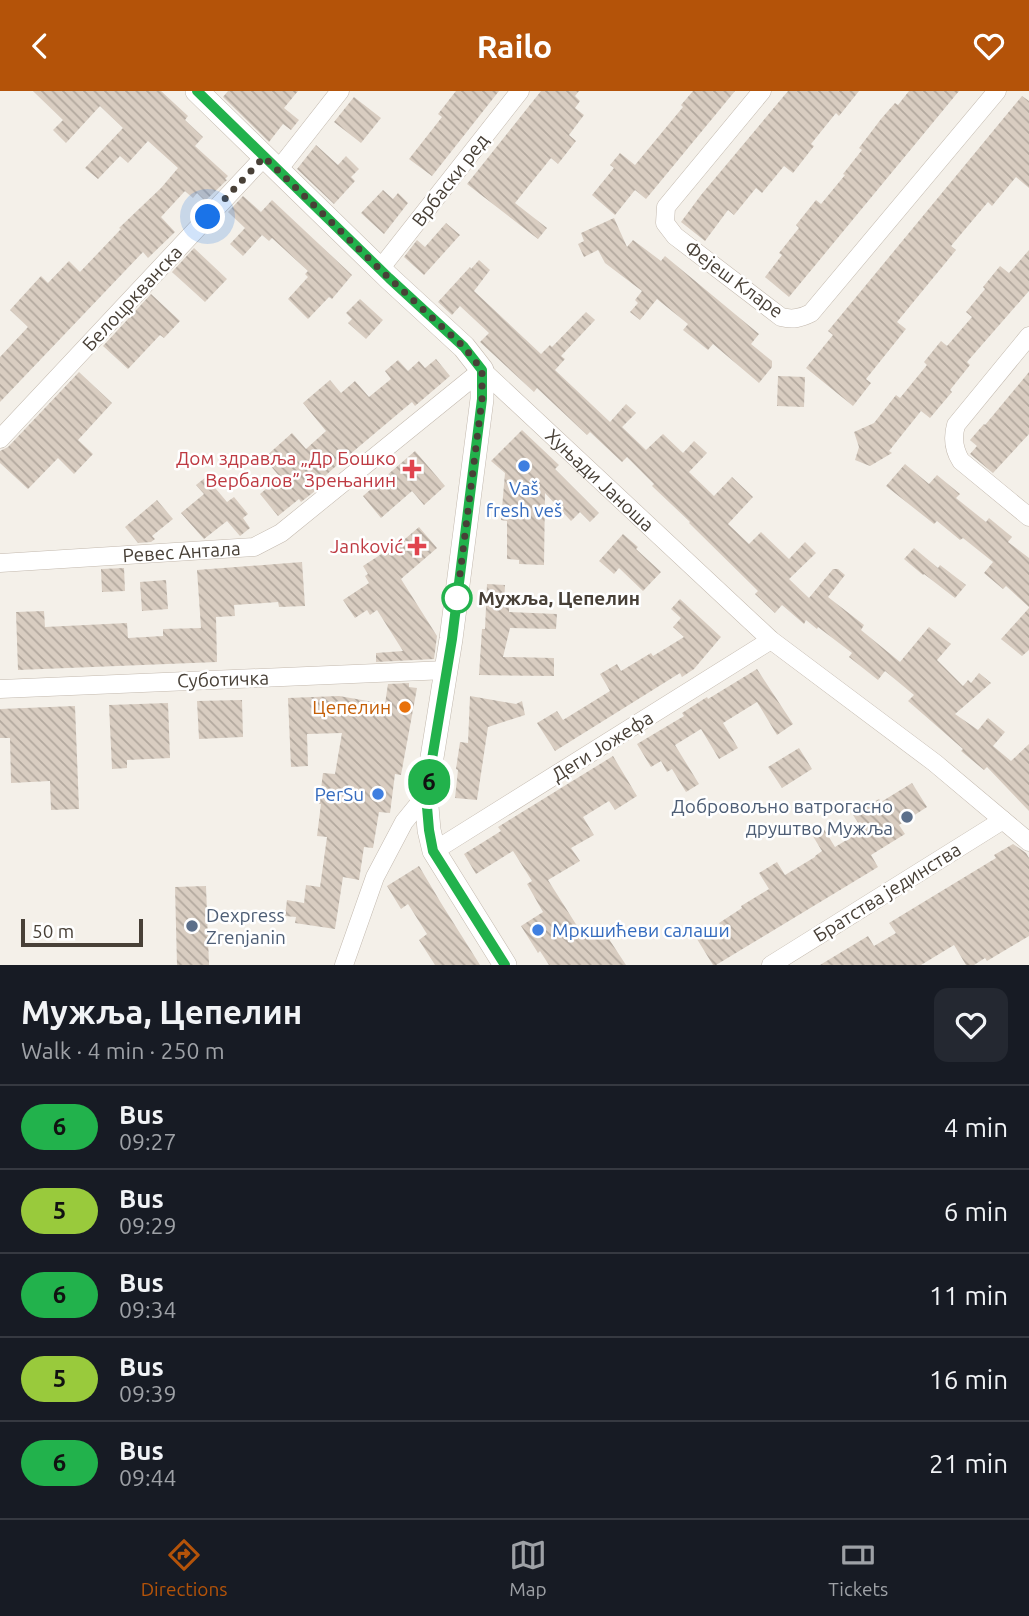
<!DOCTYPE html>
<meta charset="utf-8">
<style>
:root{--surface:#171b24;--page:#242831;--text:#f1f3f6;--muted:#9ea1a6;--line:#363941;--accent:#b45309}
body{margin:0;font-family:Ubuntu,sans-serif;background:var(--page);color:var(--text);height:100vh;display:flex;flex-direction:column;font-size:26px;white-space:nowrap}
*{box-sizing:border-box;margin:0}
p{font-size:23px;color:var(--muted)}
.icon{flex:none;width:38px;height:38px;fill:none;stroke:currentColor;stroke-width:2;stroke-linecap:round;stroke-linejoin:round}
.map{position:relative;height:874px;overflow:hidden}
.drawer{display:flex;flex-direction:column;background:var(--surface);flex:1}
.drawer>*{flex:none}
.badge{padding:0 14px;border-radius:23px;font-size:24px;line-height:46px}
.scale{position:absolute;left:21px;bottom:18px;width:122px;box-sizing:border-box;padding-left:7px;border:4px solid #484037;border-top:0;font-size:19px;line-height:24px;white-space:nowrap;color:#484037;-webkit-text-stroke:5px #fff;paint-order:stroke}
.you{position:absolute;width:35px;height:35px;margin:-18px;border:5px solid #fff;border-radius:50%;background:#1a73e8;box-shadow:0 0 0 10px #1a73e833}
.map>.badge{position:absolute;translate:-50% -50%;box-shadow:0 0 0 4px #fff}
.round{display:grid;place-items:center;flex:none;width:74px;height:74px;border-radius:14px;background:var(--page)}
.head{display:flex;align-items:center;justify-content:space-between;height:119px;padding:0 21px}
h1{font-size:33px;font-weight:700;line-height:52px}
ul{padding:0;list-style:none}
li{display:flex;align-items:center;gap:21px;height:84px;padding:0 21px;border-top:2px solid var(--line)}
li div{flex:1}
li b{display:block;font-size:26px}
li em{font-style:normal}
li .badge{min-width:77px;font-weight:700;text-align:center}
header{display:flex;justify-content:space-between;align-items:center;height:91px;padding:0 21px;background:var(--accent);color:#fff;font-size:32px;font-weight:700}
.menu{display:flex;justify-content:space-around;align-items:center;height:98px;border-top:2px solid var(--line);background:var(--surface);font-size:19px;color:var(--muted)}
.menu a{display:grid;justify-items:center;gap:4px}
.menu .current{color:var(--accent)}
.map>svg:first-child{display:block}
.building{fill:url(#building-back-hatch)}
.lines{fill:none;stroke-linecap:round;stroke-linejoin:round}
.minor-casing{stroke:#c3b9ae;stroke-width:19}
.tertiary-casing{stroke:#c3b9ae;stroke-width:24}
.minor{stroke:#fff;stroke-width:18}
.tertiary{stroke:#fff;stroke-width:23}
.line-casing{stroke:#fff;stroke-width:16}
.line{stroke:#22b24c;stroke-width:10}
.walk{stroke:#484037;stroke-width:7;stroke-dasharray:0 12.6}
.shop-dot{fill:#3f7fe0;stroke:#fff;stroke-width:2.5}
.health-dot{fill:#e0444e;stroke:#fff;stroke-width:2.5}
.stop-dot{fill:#fff;stroke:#22b24c;stroke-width:3.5}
.food-dot{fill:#e8710a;stroke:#fff;stroke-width:2.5}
.service-dot{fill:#5c6f8a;stroke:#fff;stroke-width:2.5}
.labels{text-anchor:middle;stroke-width:5;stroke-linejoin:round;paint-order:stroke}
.street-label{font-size:19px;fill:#484037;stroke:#fff}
.health-label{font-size:19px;fill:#be3a42;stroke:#fff;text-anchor:end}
.shop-label{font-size:19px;fill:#366cbe;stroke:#fff}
.stop-label{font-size:19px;font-weight:bold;fill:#484037;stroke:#fff;text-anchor:start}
.food-label{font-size:19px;fill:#c56008;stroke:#fff;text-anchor:end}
.service-label{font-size:19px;fill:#4e5e75;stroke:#fff;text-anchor:end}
</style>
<header><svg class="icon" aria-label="back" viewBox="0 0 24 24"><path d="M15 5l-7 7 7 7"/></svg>Railo<svg class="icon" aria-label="heart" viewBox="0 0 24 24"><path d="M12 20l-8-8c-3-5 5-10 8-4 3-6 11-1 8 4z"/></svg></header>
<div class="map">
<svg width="1029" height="874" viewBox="0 0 1029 874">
<defs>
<pattern id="building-back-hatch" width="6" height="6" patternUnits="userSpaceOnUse" patternTransform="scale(1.75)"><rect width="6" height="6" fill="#d9cdc1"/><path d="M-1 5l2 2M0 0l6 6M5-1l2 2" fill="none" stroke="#b2a89e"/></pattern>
</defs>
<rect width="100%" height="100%" fill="#f4f0e9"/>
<!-- building -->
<path class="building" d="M33 0H161L188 25 185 29 203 46 195 55 228 85 225 88 227 89 205 110 197 102 193 107 185 100 161 126 175 141 148 167 143 161 0 311V266L28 236 10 219 41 185 48 192 69 170 80 181 121 138 119 137 161 97 178 77 148 50 128 72 120 65 98 88 85 77 123 37 100 15 66 52 53 39 63 29Z
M228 0H298L284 17 299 29 291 39 283 33 269 51 223 6Z
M456 0H499L432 85 409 68 442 26 438 23Z
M541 0H579L575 5 580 10 575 17 584 24 569 44 576 50 558 73 551 67 515 112 547 137 538 148 467 93Z
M693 0H735L646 108 635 99 615 124 592 104 614 77 610 74 620 62 635 74 683 16 681 14Z
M788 0H859L839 25 836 22 811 53 814 55 793 82 784 75 762 102 756 97 734 124 728 119 705 150 681 131 701 104Z
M909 0H959L789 206 765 186 782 164 779 162 799 137 796 134 816 109 821 113 845 84 843 83 862 59 859 57 881 28 895 12 898 14Z
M1022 5 1029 10V97L1016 86 992 115 988 111 951 155 956 159 897 231 906 238 866 288 871 292 853 315 806 277 833 244 828 240Z
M354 6 381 27 361 52 334 31Z
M316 54 338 74 346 65 359 78 351 86 355 90 334 113 297 78Z
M383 99 393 108 398 102 408 112 384 143 361 122Z
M243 105 261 121 272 109 352 184 332 208 329 206 308 228 288 208 308 186 305 183 308 180 272 147 269 150 262 144 243 165 230 153 245 137 228 121Z
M614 127 627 156 633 149 661 170 665 165 759 243 751 253 772 270V276L759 292 713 253 708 259 683 239 688 233 657 208 640 229 630 221 638 212 635 209 642 200 605 172 598 159 584 166 578 153 584 150 581 142Z
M446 132 460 144 424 184 404 166 417 149 425 156Z
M194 157 227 188 205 211 172 181Z
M1029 159V200L967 271 970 274 950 299 952 301 930 327 921 320 889 360 892 362 870 375 855 369 859 356 854 341 874 332 896 304 900 307 927 274 924 271 941 250 947 255 972 226 966 221 985 198 983 196 1000 175 1009 182Z
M479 169 490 179 474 200 541 263 550 254 552 256 586 221 595 229 561 265 565 268 555 279 610 331 626 313 636 322 622 336 646 359 663 343 683 362 694 350 707 362 689 381 714 405 732 386 753 406 728 433 749 453 761 441 789 468 805 451 816 462 789 488 809 507 833 478H838L845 484 828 506 864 534 861 539 900 571 929 536 951 553 937 569 963 595 968 589 971 592 979 582 991 592 955 623 978 639 988 627 1005 641 993 655 1011 670 1029 653V720L987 676 984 679 961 660 963 658 908 610 914 604 885 580 878 589 849 566 852 562 818 536 817 538 806 529 804 533 782 514 775 522 755 503 758 500 689 432 690 431 652 395 654 393 627 366 622 371 590 341 587 344 537 297 534 301 480 251 489 242 460 215 452 224 438 211 470 176 471 178Z
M151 203 180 230 164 247 160 244 128 278 103 255Z
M360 208 383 229 366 248 348 232 352 228 346 222Z
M436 268 450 285 415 315 412 311 336 375 312 397 315 400 301 411 299 408 278 425 260 403 280 386 264 367 292 342 306 358 326 340 303 312 330 289 341 302 355 290 369 306 391 288 385 280 398 269 408 280 419 270 425 277Z
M79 281 112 312 78 349 93 363 74 383 58 367 28 398 0 372V360L8 356Z
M1029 281V343L993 382 970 363 977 355 970 349 984 333 985 334Z
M778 285 805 286 804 316 777 315Z
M522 339 559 374 555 378 599 422 590 431 580 421 571 430 545 402 544 474 519 473V469L507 468V430L501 429 505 382 491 370Z
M415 360 445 395 424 414 412 400 381 427 363 405Z
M905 373 929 393 937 384 960 403 956 407 986 431 989 427 1012 446 1008 451 1029 467V516L1006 495 1003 498 984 482 993 471 963 447 960 449 937 430 934 433 886 395Z
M206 386 227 411 234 406 248 423 243 427 250 437 240 445 227 430 204 448 181 422 204 403 196 394Z
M157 409 173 428 152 445 155 448 151 451 138 452 125 436Z
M419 436 437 457 401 488 437 545 434 568 376 571V562L403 560 377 519 370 524 367 519 355 527 343 509 369 492 365 485 368 483 363 475 383 462 385 465Z
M623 443 638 456 636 458 661 481 643 500 619 477 614 483 599 470Z
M914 457 938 477 940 474 966 494 955 507 924 483 923 484 904 468Z
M302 471 305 515 279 516 278 511 234 514 235 525 216 526 217 571 18 579 16 521 44 520 45 536 127 532 128 547 163 545V538L201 537 197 479Z
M124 477 125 500 102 501 101 478Z
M166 489 168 518 142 520 140 491Z
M487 493 505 494 504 514H509V521L557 523 556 538 510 537 503 566 554 567V585L479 584 482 538H485Z
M680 508 721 546 694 578 682 586 680 582 555 660 537 632 557 620 563 629 610 600 600 583 617 573 621 580 651 562 653 565 684 546 673 536 681 527 671 518Z
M1029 517V559L1022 565 1001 548Z
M757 578 793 633 777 644 757 611 723 632 738 657 719 668 701 638 675 654 699 693 686 701 672 678 667 681 661 670 651 676 637 653 684 625 682 622 707 606 708 608Z
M409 592V596L417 597 401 684 395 683 390 722 379 721 373 757 364 756 359 789 343 786 335 838 295 832 296 826 285 825 287 809 304 812 306 794 320 796 327 746 317 745 321 713H319L323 682 335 683 342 642 307 643 308 675 291 676 288 607 339 605 385 613 388 593Z
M470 605 516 613 522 610 525 624 488 636 477 709 455 707 458 679 456 678 460 651 468 652Z
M242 609 243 646 199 648 197 610Z
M168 612 170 667 127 669V677L112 678 109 614Z
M75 615 79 718 51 719 50 690 11 692 10 647H0V618Z
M799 657 812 678 782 697 768 676Z
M613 665 637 705 615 719 609 710 583 726 594 744 571 757 580 770 548 789 584 846 601 836 626 874H549L540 860 538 862 521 835 543 821 527 793 532 790 513 760 476 783 464 763 501 740 498 736Z
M912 692 927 716 899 734 905 743 871 764 878 776 716 874H713L697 848 720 834 719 832 742 817 741 815 769 798 759 782 777 771 785 784 815 766V765L822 760 811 742 822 735 835 756 863 739 853 724 879 708 881 711Z
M1013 753 1026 762 1029 767V845L987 870 985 867 974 874H966L954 854 921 874H820L868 845 874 855 896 842 889 832 996 767 994 764Z
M419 775 441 812 480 874H435L419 849 427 843 408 813 401 818 387 795Z
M206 795 209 874H177L175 796Z"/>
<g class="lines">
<defs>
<g id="minor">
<path d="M762 0 666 116 665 132 675 145 781 226C793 229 801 227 811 222L997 0"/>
<path d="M278 79 340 0"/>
<path d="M380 178 520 0"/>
<path d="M1029 245 956 334C952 348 954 359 961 370L1029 426"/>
<path d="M0 348 264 66"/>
<path id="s1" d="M0 472 254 456 281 442 482 279 771 549 935 672 1029 751"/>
<path d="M0 598 447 579"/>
<path d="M434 760 771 549"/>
<path d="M344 874 375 786 404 731 426 704"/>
<path d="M771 874 1003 729"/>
</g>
<path id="tertiary" d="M197 0 389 187 464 256 482 279V308L451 548 426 704 429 739 434 760 505 874"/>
</defs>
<!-- minor casing -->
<use href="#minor" class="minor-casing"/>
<!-- tertiary casing -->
<use href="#tertiary" class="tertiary-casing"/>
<!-- minor -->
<use href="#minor" class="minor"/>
<!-- tertiary -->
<use href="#tertiary" class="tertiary"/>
</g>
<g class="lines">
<defs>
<path id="line" d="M197 0 389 187 464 256 482 279V308L452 548 426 704 429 739 433 760 505 874"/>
</defs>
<!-- line casing -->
<use href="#line" class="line-casing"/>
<!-- line -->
<use href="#line" class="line"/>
<!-- walk -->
<path class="walk" d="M208 126 264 66 389 187 464 256 482 279V308L457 507"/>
</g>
<!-- markers -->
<g class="shop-dot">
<circle cx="524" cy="375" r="7"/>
<circle cx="378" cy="703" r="7"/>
<circle cx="538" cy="839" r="7"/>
</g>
<g class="health-dot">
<path d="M408.5 367.5h7v7h7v7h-7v7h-7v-7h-7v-7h7z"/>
<path d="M413.5 444.5h7v7h7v7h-7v7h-7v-7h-7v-7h7z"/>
</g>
<circle class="stop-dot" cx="457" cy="507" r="14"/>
<circle class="food-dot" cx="405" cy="616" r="7"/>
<g class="service-dot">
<circle cx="907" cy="726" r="7"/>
<circle cx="192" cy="835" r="7"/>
</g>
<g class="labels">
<!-- street labels -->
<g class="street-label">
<text transform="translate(450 89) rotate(-52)" y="7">Врбаски ред</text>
<text transform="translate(734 188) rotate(36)" y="7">Фејеш Кларе</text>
<text transform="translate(132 207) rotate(-47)" y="7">Белоцркванска</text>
<text dy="7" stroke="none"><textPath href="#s1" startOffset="705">Хуњади Јаноша</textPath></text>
<text dy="7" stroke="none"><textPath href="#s1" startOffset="182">Ревес Антала</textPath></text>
<text transform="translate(223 588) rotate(-2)" y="7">Суботичка</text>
<text transform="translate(602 655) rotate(-32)" y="7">Деги Јожефа</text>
<text transform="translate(887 801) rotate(-32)" y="7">Братства јединства</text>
</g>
<!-- health labels -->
<g class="health-label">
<text x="396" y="374">Дом здравља „Др Бошко<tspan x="396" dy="22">Вербалов” Зрењанин</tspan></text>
<text x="403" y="462">Janković</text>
</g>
<!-- shop labels -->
<g class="shop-label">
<text x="524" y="404">Vaš<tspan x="524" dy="22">fresh veš</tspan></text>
<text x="364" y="710" text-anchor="end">PerSu</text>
<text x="552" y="846" text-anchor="start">Мркшићеви салаши</text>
</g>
<!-- stop labels -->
<g class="stop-label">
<text x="478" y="514">Мужља, Цепелин</text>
</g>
<!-- food labels -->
<g class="food-label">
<text x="391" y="623">Цепелин</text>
</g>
<!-- service labels -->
<g class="service-label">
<text x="893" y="722">Добровољно ватрогасно<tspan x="893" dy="22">друштво Мужља</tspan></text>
<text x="206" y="831" text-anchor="start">Dexpress<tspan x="206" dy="22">Zrenjanin</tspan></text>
</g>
</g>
</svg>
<div class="scale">50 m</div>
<div class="you" style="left:208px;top:126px"></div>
<b class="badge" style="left:429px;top:691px;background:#22b24c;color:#111">6</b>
</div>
<section class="drawer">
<div class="head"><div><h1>Мужља, Цепелин</h1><p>Walk · 4 min · 250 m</p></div><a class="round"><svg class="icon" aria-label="heart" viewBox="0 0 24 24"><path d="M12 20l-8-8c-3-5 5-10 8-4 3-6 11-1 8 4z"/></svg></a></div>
<ul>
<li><span class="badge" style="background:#22b24c;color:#111">6</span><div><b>Bus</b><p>09:27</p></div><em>4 min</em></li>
<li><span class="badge" style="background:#99ca3c;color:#111">5</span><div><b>Bus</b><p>09:29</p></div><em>6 min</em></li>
<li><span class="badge" style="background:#22b24c;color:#111">6</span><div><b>Bus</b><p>09:34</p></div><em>11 min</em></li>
<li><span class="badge" style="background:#99ca3c;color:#111">5</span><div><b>Bus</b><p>09:39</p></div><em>16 min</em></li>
<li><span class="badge" style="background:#22b24c;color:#111">6</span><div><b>Bus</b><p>09:44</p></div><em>21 min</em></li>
</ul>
</section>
<nav class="menu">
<a class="current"><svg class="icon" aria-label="directions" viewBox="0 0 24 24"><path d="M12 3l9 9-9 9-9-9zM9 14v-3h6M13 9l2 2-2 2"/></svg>Directions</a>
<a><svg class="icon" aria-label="map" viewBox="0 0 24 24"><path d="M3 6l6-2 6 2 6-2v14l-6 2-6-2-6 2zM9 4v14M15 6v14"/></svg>Map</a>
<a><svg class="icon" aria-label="tickets" viewBox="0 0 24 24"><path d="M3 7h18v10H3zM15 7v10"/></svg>Tickets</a>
</nav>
